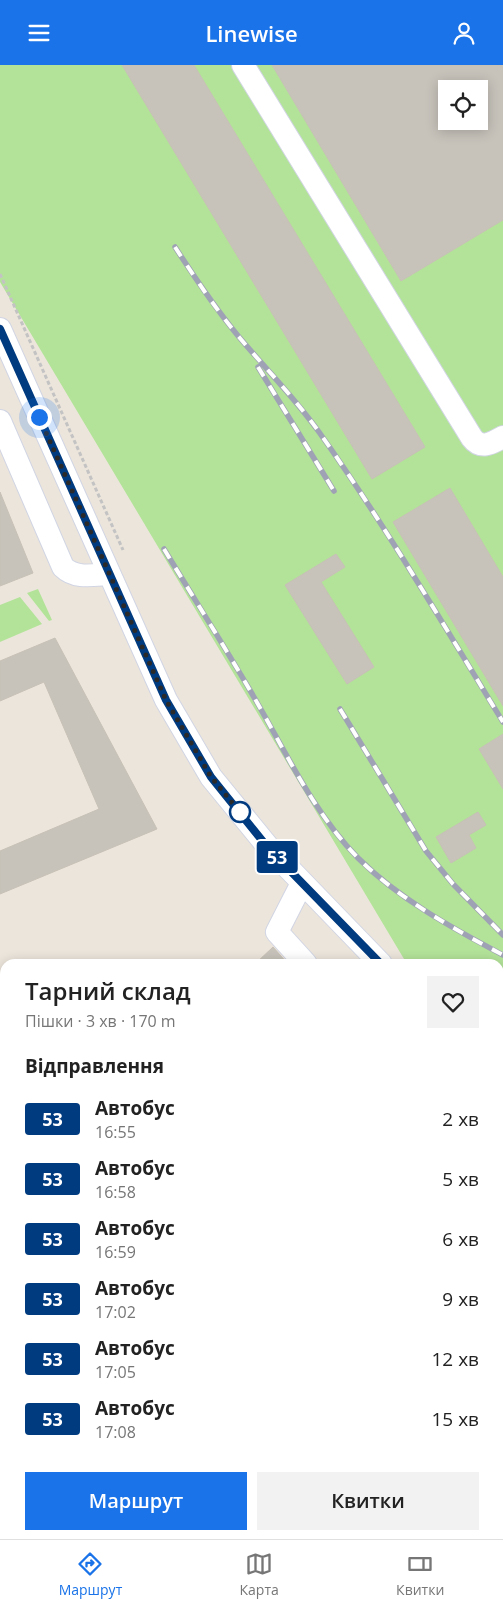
<!DOCTYPE html>
<html lang="uk">
<meta charset="utf-8">
<style>
:root{--surface:#fff;--page:#f2f2f2;--text:#222;--muted:#767676;--line:#e0e0e0;--accent:#1a73e8}
body{margin:0;font-family:"Open Sans",sans-serif;background:var(--page);color:var(--text);height:100vh;display:flex;flex-direction:column;font-size:19px;white-space:nowrap}
*{box-sizing:border-box;margin:0}
p{font-size:16px;color:var(--muted)}
.icon{flex:none;width:28px;height:28px;fill:none;stroke:currentColor;stroke-width:2;stroke-linecap:round;stroke-linejoin:round}
.map{position:relative;flex:1;overflow:hidden}
.side{position:absolute;left:0px;top:894px;width:504px;height:581px;display:flex;flex-direction:column;background:var(--surface);border-radius:15px 15px 0 0;box-shadow:0 2px 12px #0003}
.side>*{flex:none}
.badge{padding:0 10px;border-radius:4px;font-size:18px;line-height:32px}
.fabs{position:absolute;left:438px;top:15px;display:grid;gap:10px}
.fabs a{display:grid;place-items:center;width:50px;height:50px;border-radius:0px;background:var(--surface);box-shadow:0 2px 12px #0003;font-size:25px}
.you{position:absolute;width:25px;height:25px;margin:-12px;border:4px solid #fff;border-radius:50%;background:#1a73e8;box-shadow:0 0 0 8px #1a73e833}
.map>.badge{position:absolute;translate:-50% -50%;box-shadow:0 0 0 2px #fff}
h2{padding:0 25px;font-size:19px;line-height:45px}
.round{display:grid;place-items:center;flex:none;width:52px;height:52px;border-radius:0px;background:var(--page)}
.overview{display:flex;align-items:center;justify-content:space-between;height:85px;padding:0 25px}
h1{font-size:24px;font-weight:600;line-height:38px}
.action{display:flex;gap:10px;margin-top:auto;padding:10px 25px}
.action a{flex:1;height:58px;border-radius:0px;background:var(--accent);color:#fff;font-size:20px;font-weight:600;line-height:58px;text-align:center}
.action a+a{background:var(--page);color:var(--text)}
ul{padding:0;list-style:none}
li{display:flex;align-items:center;gap:15px;height:60px;padding:0 25px}
li div{flex:1}
li b{display:block;font-size:19px}
li em{font-style:normal}
li .badge{min-width:55px;font-weight:700;text-align:center}
header{display:flex;justify-content:space-between;align-items:center;height:65px;padding:0 25px;background:var(--accent);color:#fff;font-size:22px;font-weight:600}
.menu{display:flex;justify-content:space-around;align-items:center;height:70px;border-top:1px solid var(--line);background:var(--surface);font-size:14px;color:var(--muted)}
.menu a{display:grid;justify-items:center;gap:2px}
.menu .selected{color:var(--accent)}
.map>svg:first-child{display:block}
.industrial{fill:#dfdde5}
.green{fill:#b3e399;fill-rule:evenodd}
.building{fill:#c7c3bb;stroke:#c7c1b6;fill-rule:evenodd}
.lines{fill:none;stroke-linecap:round;stroke-linejoin:round}
.minor-casing{stroke:#d1d5e3;stroke-width:24}
.path{stroke:#c3c3c3;stroke-width:3;stroke-dasharray:4 2.5;stroke-linecap:butt}
.minor{stroke:#fff;stroke-width:22}
.rail-casing{stroke:#9fa2b4;stroke-width:5.5}
.rail{stroke:#fff;stroke-width:4;stroke-dasharray:11;stroke-linecap:butt}
.line-casing{stroke:#fff;stroke-width:11}
.line{stroke:#003b80;stroke-width:8}
.walk{stroke:#2a2a2a;stroke-width:5;stroke-dasharray:0 9}
.stop-dot{fill:#fff;stroke:#003b80;stroke-width:2.5}
</style>
<header><svg class="icon" aria-label="menu" viewBox="0 0 24 24"><path d="M4 6h16M4 12h16M4 18h16"/></svg>Linewise<svg class="icon" aria-label="person" viewBox="0 0 24 24"><circle cx="12" cy="8" r="4"/><path d="M4 21q1-7 8-7t8 7"/></svg></header>
<div class="map">
<svg width="503" height="1474" viewBox="0 0 503 1474">
<rect width="100%" height="100%" fill="#ece5dc"/>
<!-- industrial -->
<path class="industrial" d="M503 1153V1224L499 1219V1158Z
M5 1249V1470H151L154 1474H0V1251Z"/>
<!-- green -->
<path class="green" d="M0 0H503V1014L499 1012V899H407L0 217ZM446 24H479V56H446Z
M38 524 52 555 49 556 27 528Z
M20 532 42 559 0 577V540Z"/>
<!-- building -->
<path class="building" d="M122 0H194L425 382 372 414Z
M272 0H503V155L401 216ZM446 24H479V56H446Z
M450 423 503 512V641L393 457Z
M0 427 33 508 0 521Z
M336 489 345 502 321 517 374 602 347 619 285 520Z
M55 573 157 764 0 829V786L99 744 44 617 0 636V596Z
M503 669V724L479 684Z
M478 747 486 760 469 770 476 783 451 798 436 772Z
M273 882 288 899H255Z"/>
<g class="lines">
<defs>
<path id="minor" d="M243 0 472 373C481 385 492 378 503 372
M0 264 166 635 211 712 269 783 381 899
M0 356 63 502C75 514 93 510 109 509
M302 818 277 867 306 899
M499 1012 503 1015
M0 1229 5 1227
M218 1470 221 1474"/>
</defs>
<!-- minor casing -->
<use href="#minor" class="minor-casing"/>
<!-- path -->
<path class="path" d="M0 209 123 485
M0 1198 5 1195"/>
<!-- minor -->
<use href="#minor" class="minor"/>
<defs>
<path id="rail" d="M175 182C195 213 215 243 239 272 265 303 295 333 319 367 385 460 443 559 503 657
M258 302 334 426
M164 484C193 532 223 579 251 627 284 683 312 746 358 793 399 834 452 863 503 890
M340 644 426 786 453 819 503 870"/>
</defs>
<!-- rail casing -->
<use href="#rail" class="rail-casing"/>
<!-- rail -->
<use href="#rail" class="rail"/>
</g>
<g class="lines">
<defs>
<path id="line" d="M0 264 166 635 211 712 269 784 381 899"/>
</defs>
<!-- line casing -->
<use href="#line" class="line-casing"/>
<!-- line -->
<use href="#line" class="line"/>
<!-- walk -->
<path class="walk" d="M39 352 166 635 211 712 244 752 240 747"/>
</g>
<!-- markers -->
<circle class="stop-dot" cx="240" cy="747" r="10"/>
</svg>
<div class="fabs">
<a><svg class="icon" aria-label="locate" viewBox="0 0 24 24"><circle cx="12" cy="12" r="6"/><path d="M12 2v4M12 18v4M2 12h4M18 12h4"/></svg></a>
</div>
<div class="you" style="left:39px;top:352px"></div>
<b class="badge" style="left:277px;top:792px;background:#003b80;color:#fff">53</b>
<section class="side">
<div class="overview"><div><h1>Тарний склад</h1><p>Пішки · 3 хв · 170 m</p></div><a class="round"><svg class="icon" aria-label="heart" viewBox="0 0 24 24"><path d="M12 20l-8-8c-3-5 5-10 8-4 3-6 11-1 8 4z"/></svg></a></div>
<h2>Відправлення</h2>
<ul>
<li><span class="badge" style="background:#003b80;color:#fff">53</span><div><b>Автобус</b><p>16:55</p></div><em>2 хв</em></li>
<li><span class="badge" style="background:#003b80;color:#fff">53</span><div><b>Автобус</b><p>16:58</p></div><em>5 хв</em></li>
<li><span class="badge" style="background:#003b80;color:#fff">53</span><div><b>Автобус</b><p>16:59</p></div><em>6 хв</em></li>
<li><span class="badge" style="background:#003b80;color:#fff">53</span><div><b>Автобус</b><p>17:02</p></div><em>9 хв</em></li>
<li><span class="badge" style="background:#003b80;color:#fff">53</span><div><b>Автобус</b><p>17:05</p></div><em>12 хв</em></li>
<li><span class="badge" style="background:#003b80;color:#fff">53</span><div><b>Автобус</b><p>17:08</p></div><em>15 хв</em></li>
</ul>
<div class="action"><a>Маршрут</a><a>Квитки</a></div>
</section>
</div>
<nav class="menu">
<a class="selected"><svg class="icon" aria-label="directions" viewBox="0 0 24 24"><path d="M12 3l9 9-9 9-9-9zM9 14v-3h6M13 9l2 2-2 2"/></svg>Маршрут</a>
<a><svg class="icon" aria-label="map" viewBox="0 0 24 24"><path d="M3 6l6-2 6 2 6-2v14l-6 2-6-2-6 2zM9 4v14M15 6v14"/></svg>Карта</a>
<a><svg class="icon" aria-label="tickets" viewBox="0 0 24 24"><path d="M3 7h18v10H3zM15 7v10"/></svg>Квитки</a>
</nav>
